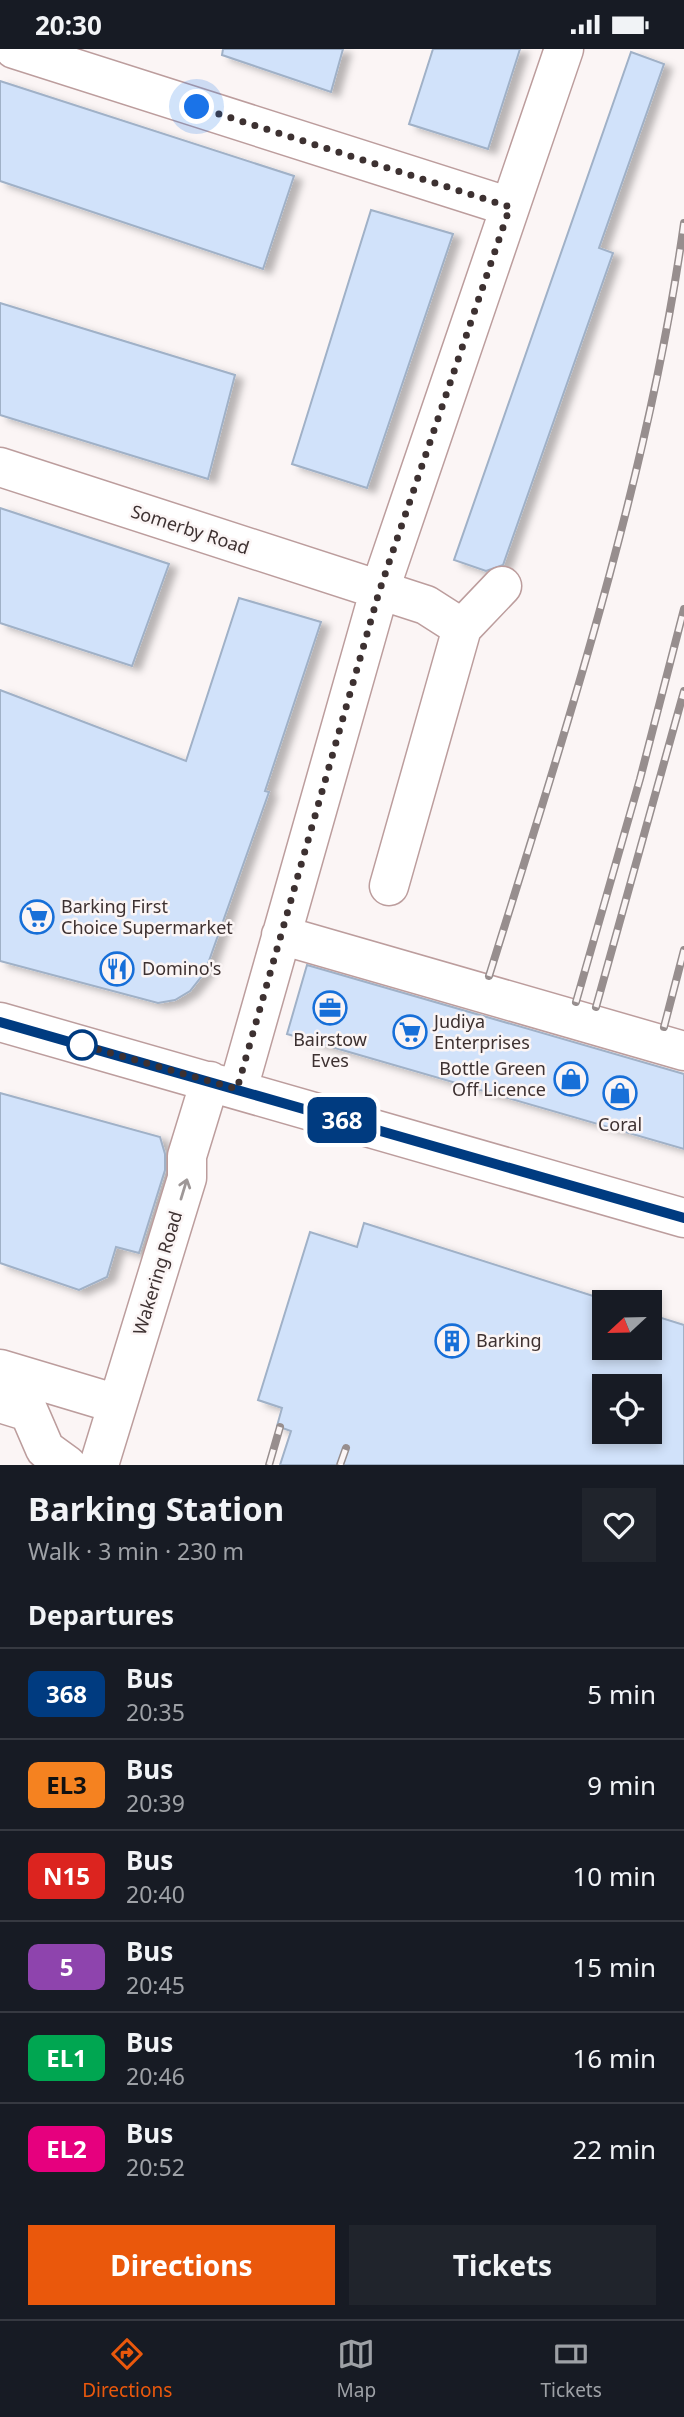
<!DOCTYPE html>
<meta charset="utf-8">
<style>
:root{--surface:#171b24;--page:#20242c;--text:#f1f3f6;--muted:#9ea1a6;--line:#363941;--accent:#ea580c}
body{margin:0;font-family:"Noto Sans",sans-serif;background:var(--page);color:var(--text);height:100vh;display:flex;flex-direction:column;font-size:26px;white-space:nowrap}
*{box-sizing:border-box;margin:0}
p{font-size:23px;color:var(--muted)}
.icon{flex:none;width:38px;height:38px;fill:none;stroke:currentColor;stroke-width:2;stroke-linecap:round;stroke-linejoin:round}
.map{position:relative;height:1416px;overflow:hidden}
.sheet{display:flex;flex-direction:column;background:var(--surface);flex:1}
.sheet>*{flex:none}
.badge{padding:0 14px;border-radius:10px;font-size:24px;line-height:46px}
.needle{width:46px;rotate:248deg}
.buttons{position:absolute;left:592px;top:1241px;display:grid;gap:14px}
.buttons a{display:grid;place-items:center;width:70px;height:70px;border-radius:0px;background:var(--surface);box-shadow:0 4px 10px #0003;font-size:35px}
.you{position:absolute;width:35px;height:35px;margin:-18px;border:5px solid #fff;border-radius:50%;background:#1a73e8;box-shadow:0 0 0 10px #1a73e833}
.map>.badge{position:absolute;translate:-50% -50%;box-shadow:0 0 0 4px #fff}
h2{padding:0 28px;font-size:26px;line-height:63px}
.round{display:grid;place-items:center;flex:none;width:74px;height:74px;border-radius:0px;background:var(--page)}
.head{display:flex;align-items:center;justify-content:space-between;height:119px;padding:0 28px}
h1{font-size:33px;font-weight:700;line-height:52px}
.cta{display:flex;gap:14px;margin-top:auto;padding:14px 28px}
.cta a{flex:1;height:80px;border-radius:0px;background:var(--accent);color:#fff;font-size:28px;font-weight:700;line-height:80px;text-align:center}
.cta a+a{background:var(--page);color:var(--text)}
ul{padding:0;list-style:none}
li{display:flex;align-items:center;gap:21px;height:91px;padding:0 28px;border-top:2px solid var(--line)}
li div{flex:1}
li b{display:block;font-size:26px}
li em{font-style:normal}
li .badge{min-width:77px;font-weight:700;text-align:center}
.status{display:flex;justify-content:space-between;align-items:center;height:49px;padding:0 35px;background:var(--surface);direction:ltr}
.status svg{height:19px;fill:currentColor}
.dock{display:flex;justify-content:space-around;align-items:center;height:98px;border-top:2px solid var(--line);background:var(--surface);font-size:19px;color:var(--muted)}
.dock a{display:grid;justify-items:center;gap:4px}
.dock .on{color:var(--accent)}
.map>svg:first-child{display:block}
.building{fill:#d1e2fa;stroke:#a0b1c7;stroke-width:2;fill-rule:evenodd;filter:url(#shadow)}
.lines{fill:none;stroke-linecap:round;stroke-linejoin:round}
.minor-casing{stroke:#bc9d9d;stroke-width:41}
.minor{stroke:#fff;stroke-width:38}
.rail-casing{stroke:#978e8e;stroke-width:8}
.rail{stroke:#fbf5f5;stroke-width:5;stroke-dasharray:16;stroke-linecap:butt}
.oneway{stroke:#9e9898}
.line-casing{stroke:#fff;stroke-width:16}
.line{stroke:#003b80;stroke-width:10}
.walk{stroke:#3d3131;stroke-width:7;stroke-dasharray:0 12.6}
.stop-dot{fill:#fff;stroke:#003b80;stroke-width:3.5}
.labels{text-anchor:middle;stroke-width:5;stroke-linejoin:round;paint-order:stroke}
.street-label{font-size:18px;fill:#3d3131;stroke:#fbf5f5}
.poi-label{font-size:18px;fill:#3d3131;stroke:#fbf5f5;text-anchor:start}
</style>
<div class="status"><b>20:30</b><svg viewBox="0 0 49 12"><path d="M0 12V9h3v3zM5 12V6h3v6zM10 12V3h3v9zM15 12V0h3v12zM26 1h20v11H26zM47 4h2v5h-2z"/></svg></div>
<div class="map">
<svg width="684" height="1416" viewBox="0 0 684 1416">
<defs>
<filter id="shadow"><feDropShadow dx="8" dy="4.5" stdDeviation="3.5" flood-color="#0004"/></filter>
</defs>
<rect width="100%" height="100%" fill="#fbf5f5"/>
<!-- building -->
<path class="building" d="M223 0H343L331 43 222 6Z
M433 0H520L488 100 409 75Z
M631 3 664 15 599 199 613 204 503 516 486 522 454 511Z
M0 32 294 127 263 220 0 132Z
M371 161 453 185 367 439 292 415Z
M0 254 235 326 208 430 0 366Z
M0 459 169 515 132 617 0 574Z
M239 549 321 573 265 742 269 743 205 923 190 942 175 951 158 954 0 912V641L186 712Z
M307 916 684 1025V1100L287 985Z
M0 1044 160 1088 165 1105V1121L139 1204 116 1198 107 1228 79 1241 0 1214Z
M364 1174 612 1253H604V1298H649V1265L684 1276V1416H280L291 1382 277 1377 282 1359 258 1351 310 1183 357 1198ZM604 1337H649V1382H604Z"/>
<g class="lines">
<defs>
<path id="minor" d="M14 0 510 158
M0 418 426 556 462 579
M389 837 462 579 502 537
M281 886 684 1002
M0 973 684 1169
M238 1040 379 543 564 0
M0 1320 117 1355
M0 1354 29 1363 45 1400 67 1416
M99 1416 187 1129V1107L210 1032"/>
</defs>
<!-- minor casing -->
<use href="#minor" class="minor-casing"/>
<!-- minor -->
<use href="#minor" class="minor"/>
<defs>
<path id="rail" d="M489 927C565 683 649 427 684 174
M576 953 640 730 684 560
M596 958 684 642
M664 978 684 901
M269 1416 280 1378
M340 1416 346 1399"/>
</defs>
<!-- rail casing -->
<use href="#rail" class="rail-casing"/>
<!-- rail -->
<use href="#rail" class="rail"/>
</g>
<!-- one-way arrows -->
<defs><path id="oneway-shaft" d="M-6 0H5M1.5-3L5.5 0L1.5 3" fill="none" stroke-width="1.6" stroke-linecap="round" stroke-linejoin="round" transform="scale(1.75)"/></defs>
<use class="oneway" href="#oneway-shaft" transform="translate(184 1140) rotate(-73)"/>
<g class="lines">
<defs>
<path id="line" d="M0 973 684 1169"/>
</defs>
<!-- line casing -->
<use href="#line" class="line-casing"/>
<!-- line -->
<use href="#line" class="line"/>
<!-- walk -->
<path class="walk" d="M82 996 72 993 237 1040 379 543 510 158 197 58"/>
</g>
<!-- icons -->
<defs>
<symbol id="supermarket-ring" viewBox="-11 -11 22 22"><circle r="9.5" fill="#fbf5f5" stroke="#176fd8" stroke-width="1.5"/><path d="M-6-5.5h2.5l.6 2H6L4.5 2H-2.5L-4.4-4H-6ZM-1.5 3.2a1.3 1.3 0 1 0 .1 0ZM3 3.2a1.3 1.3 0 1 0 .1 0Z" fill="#176fd8"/></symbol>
<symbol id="restaurant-ring" viewBox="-11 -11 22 22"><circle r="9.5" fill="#fbf5f5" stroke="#176fd8" stroke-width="1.5"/><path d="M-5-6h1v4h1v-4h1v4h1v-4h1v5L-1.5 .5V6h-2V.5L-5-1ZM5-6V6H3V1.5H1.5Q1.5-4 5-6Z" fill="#176fd8"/></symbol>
<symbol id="office-ring" viewBox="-11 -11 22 22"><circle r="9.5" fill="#fbf5f5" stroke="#176fd8" stroke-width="1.5"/><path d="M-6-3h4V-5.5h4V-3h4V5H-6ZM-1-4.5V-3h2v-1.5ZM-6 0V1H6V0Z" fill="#176fd8"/></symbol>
<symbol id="shop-ring" viewBox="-11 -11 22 22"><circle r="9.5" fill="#fbf5f5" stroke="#176fd8" stroke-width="1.5"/><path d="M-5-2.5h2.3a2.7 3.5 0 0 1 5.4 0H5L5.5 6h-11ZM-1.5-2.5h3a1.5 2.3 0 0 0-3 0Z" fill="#176fd8"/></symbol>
<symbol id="building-ring" viewBox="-11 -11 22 22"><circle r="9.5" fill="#fbf5f5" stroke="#176fd8" stroke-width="1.5"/><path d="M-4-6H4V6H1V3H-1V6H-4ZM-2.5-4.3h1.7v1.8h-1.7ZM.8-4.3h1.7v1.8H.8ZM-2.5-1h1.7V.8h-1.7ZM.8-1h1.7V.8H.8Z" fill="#176fd8"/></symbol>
</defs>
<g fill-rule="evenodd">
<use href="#supermarket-ring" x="18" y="849" width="38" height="38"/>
<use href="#restaurant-ring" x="98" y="901" width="38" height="38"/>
<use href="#office-ring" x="311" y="940" width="38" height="38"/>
<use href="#supermarket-ring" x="391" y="964" width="38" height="38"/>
<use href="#shop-ring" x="552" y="1011" width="38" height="38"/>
<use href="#shop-ring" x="601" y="1025" width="38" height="38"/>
<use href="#building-ring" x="433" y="1273" width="38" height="38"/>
</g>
<!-- markers -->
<circle class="stop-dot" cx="82" cy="996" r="14"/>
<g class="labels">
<!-- street labels -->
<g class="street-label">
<text transform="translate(190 481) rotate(18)" y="6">Somerby Road</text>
<text transform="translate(158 1224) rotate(-73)" y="6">Wakering Road</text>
</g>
<!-- poi labels -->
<g class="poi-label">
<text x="61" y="864">Barking First<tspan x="61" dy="21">Choice Supermarket</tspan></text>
<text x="142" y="926">Domino's</text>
<text x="434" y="979">Judiya<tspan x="434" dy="21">Enterprises</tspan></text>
<text x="330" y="997" text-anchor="middle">Bairstow<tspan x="330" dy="21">Eves</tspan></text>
<text x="546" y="1026" text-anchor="end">Bottle Green<tspan x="546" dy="21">Off Licence</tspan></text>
<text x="620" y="1082" text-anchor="middle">Coral</text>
<text x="476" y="1298">Barking</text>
</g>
</g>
</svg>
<div class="buttons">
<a><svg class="needle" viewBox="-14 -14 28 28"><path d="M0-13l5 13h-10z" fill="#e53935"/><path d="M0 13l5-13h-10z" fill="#9ea1a6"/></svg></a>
<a><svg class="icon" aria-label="locate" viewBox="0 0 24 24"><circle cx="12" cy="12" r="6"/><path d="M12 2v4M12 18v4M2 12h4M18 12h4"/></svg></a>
</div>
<div class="you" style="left:197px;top:58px"></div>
<b class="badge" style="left:342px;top:1071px;background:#003b80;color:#fff">368</b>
</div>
<section class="sheet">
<div class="head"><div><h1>Barking Station</h1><p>Walk · 3 min · 230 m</p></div><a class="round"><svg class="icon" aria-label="heart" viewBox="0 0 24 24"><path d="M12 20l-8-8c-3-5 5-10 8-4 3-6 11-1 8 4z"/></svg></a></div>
<h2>Departures</h2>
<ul>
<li><span class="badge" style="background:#003b80;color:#fff">368</span><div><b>Bus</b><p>20:35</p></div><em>5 min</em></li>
<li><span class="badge" style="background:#f58220;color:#111">EL3</span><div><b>Bus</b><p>20:39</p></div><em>9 min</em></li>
<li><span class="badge" style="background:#dc241f;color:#fff">N15</span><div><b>Bus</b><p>20:40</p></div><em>10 min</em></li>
<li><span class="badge" style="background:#8e44ad;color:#fff">5</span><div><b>Bus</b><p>20:45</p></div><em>15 min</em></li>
<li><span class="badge" style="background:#00a651;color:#fff">EL1</span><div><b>Bus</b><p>20:46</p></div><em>16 min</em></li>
<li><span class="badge" style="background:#e6007e;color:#fff">EL2</span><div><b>Bus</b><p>20:52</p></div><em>22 min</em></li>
</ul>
<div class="cta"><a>Directions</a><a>Tickets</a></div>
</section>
<nav class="dock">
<a class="on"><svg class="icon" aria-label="directions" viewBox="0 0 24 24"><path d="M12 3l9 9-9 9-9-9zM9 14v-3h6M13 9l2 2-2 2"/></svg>Directions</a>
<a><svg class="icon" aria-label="map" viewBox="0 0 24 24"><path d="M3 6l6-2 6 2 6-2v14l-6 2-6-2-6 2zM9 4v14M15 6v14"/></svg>Map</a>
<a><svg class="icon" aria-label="tickets" viewBox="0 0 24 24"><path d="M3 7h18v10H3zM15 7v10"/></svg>Tickets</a>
</nav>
